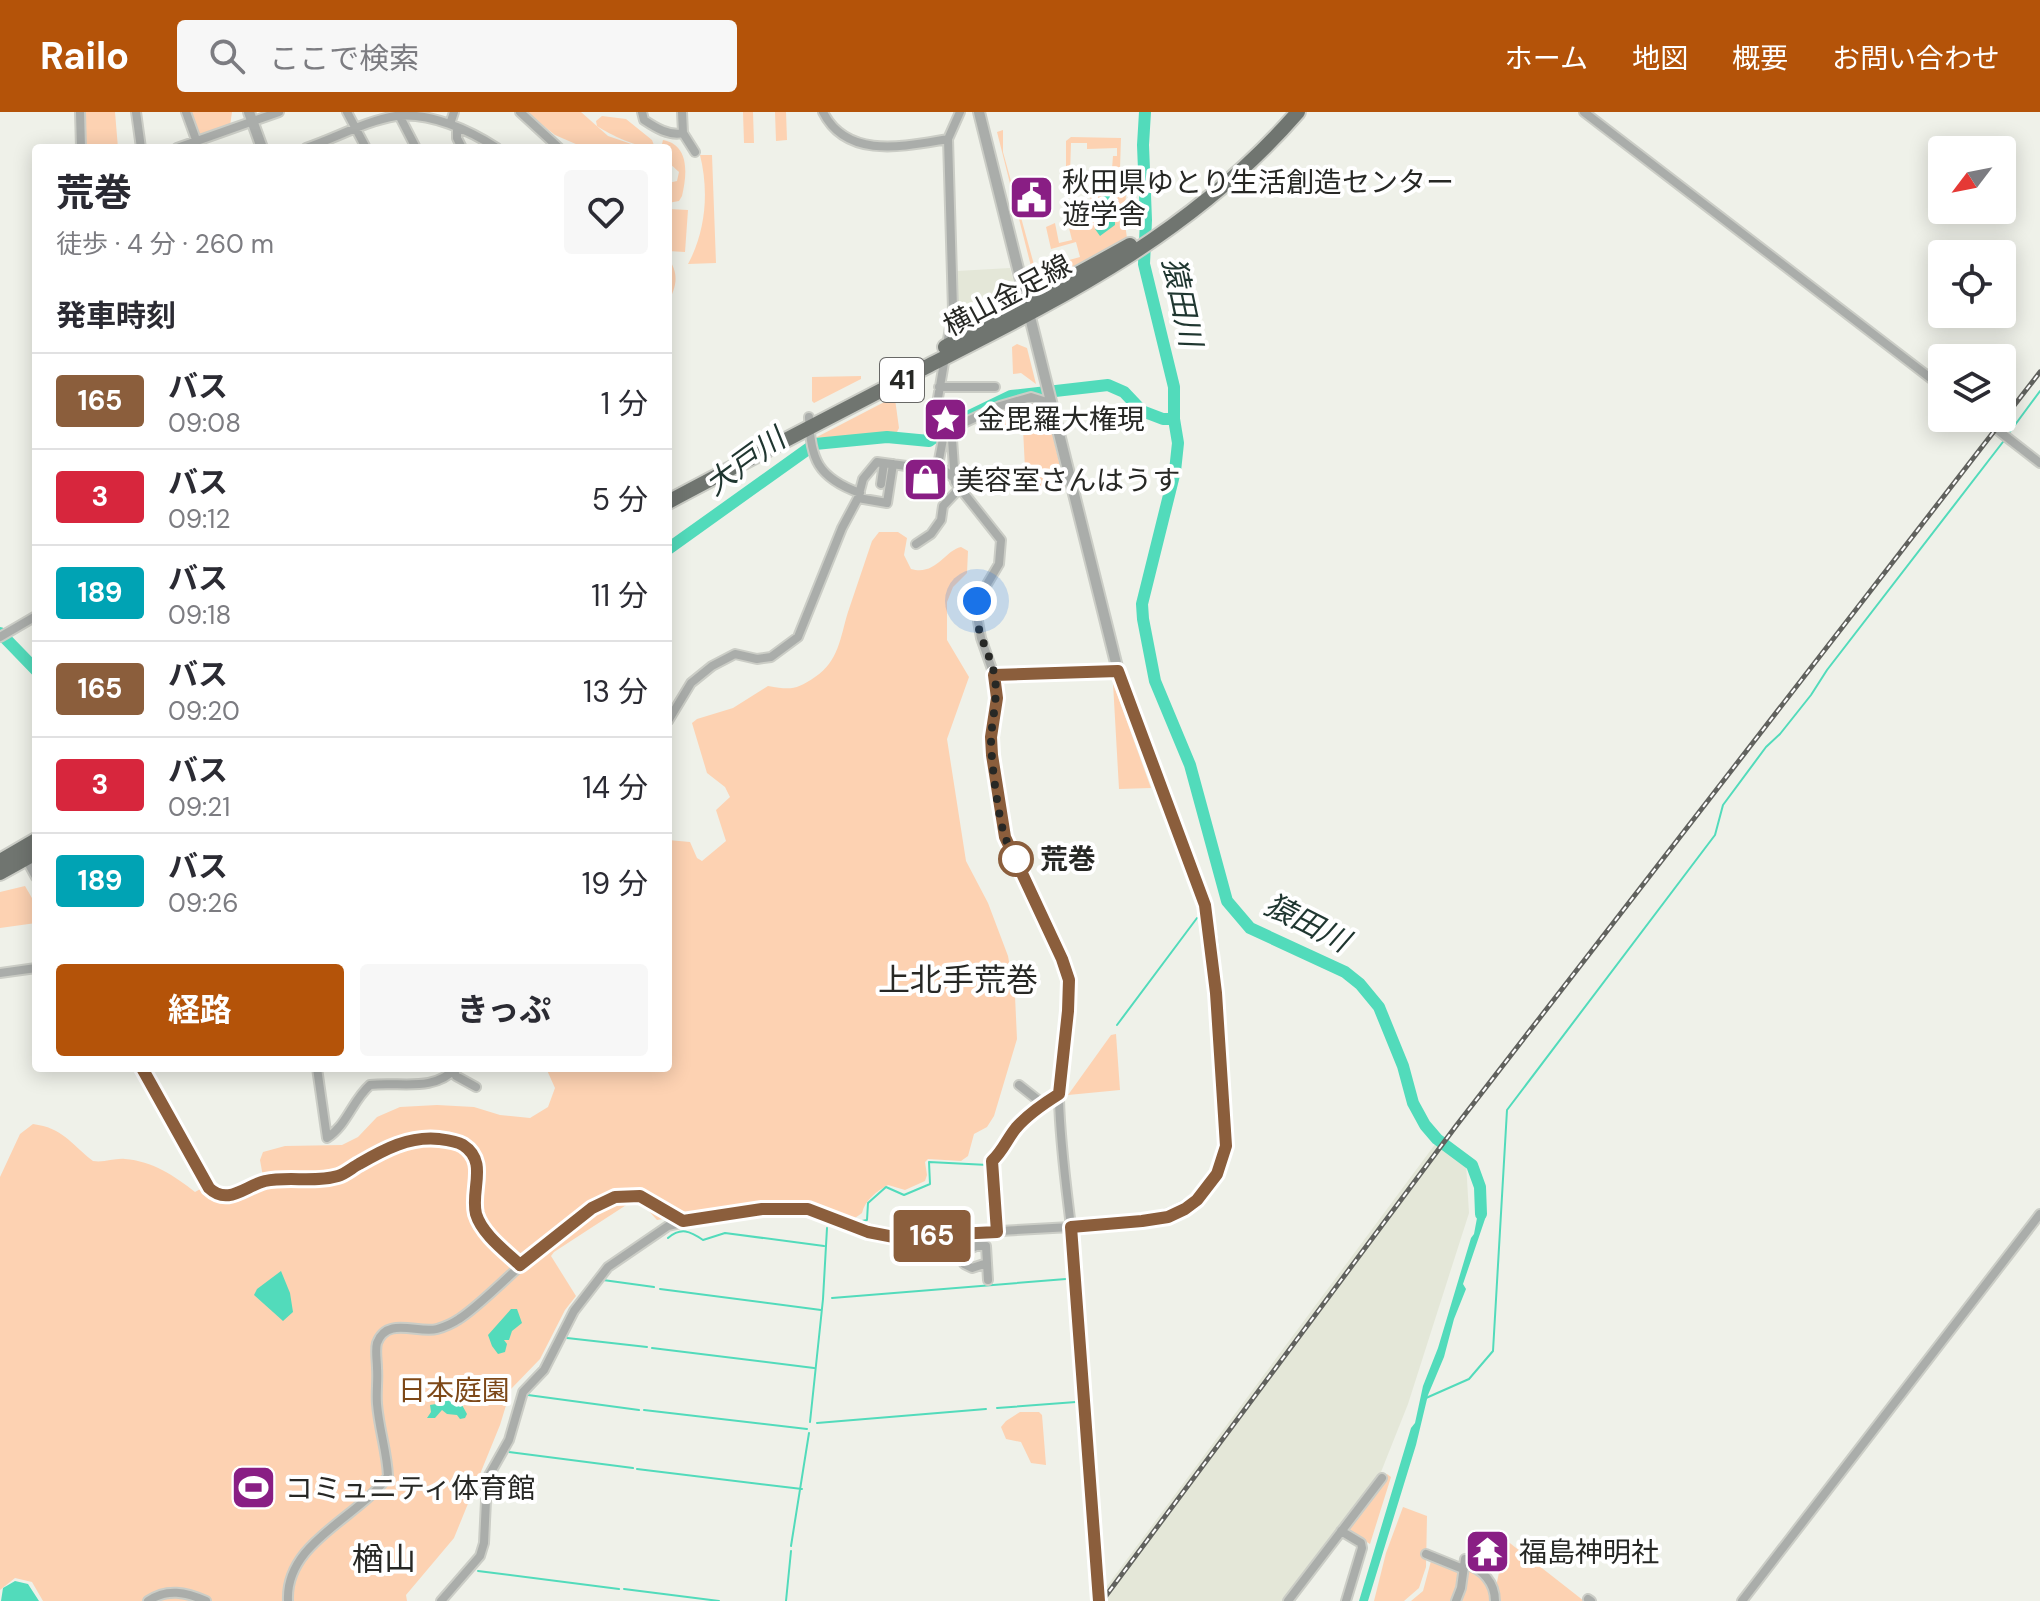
<!DOCTYPE html>
<html lang="ja">
<meta charset="utf-8">
<style>
:root{--surface:#fff;--page:#f7f7f7;--text:#2b2b33;--muted:#7c7c81;--line:#e1e1e2;--accent:#b45309}
body{margin:0;font-family:"DM Sans","Noto Sans JP",sans-serif;background:var(--page);color:var(--text);height:100vh;display:flex;flex-direction:column;font-size:30px;white-space:nowrap}
*{box-sizing:border-box;margin:0}
p{font-size:26px;color:var(--muted)}
.icon{flex:none;width:44px;height:44px;fill:none;stroke:currentColor;stroke-width:2;stroke-linecap:round;stroke-linejoin:round}
.map{position:relative;flex:1;overflow:hidden}
.details{position:absolute;left:32px;top:32px;width:640px;height:928px;display:flex;flex-direction:column;background:var(--surface);border-radius:8px;box-shadow:0 4px 20px #0003}
.details>*{flex:none}
.badge{padding:0 16px;border-radius:6px;font-size:28px;line-height:52px}
.needle{width:52px;rotate:238deg}
.tools{position:absolute;left:1928px;top:24px;display:grid;gap:16px}
.tools a{display:grid;place-items:center;width:88px;height:88px;border-radius:8px;background:var(--surface);box-shadow:0 4px 20px #0003;font-size:40px}
.you{position:absolute;width:40px;height:40px;margin:-20px;border:6px solid #fff;border-radius:50%;background:#1a73e8;box-shadow:0 0 0 12px #1a73e833}
.map>.badge{position:absolute;translate:-50% -50%;box-shadow:0 0 0 4px #fff}
h2{padding:0 24px;font-size:30px;line-height:72px}
.round{display:grid;place-items:center;flex:none;width:84px;height:84px;border-radius:8px;background:var(--page)}
.overview{display:flex;align-items:center;justify-content:space-between;height:136px;padding:0 24px}
h1{font-size:38px;font-weight:700;line-height:60px}
.primary-button{display:flex;gap:16px;margin-top:auto;padding:16px 24px}
.primary-button a{flex:1;height:92px;border-radius:8px;background:var(--accent);color:#fff;font-size:32px;font-weight:700;line-height:92px;text-align:center}
.primary-button a+a{background:var(--page);color:var(--text)}
ul{padding:0;list-style:none}
li{display:flex;align-items:center;gap:24px;height:96px;padding:0 24px;border-top:2px solid var(--line)}
li div{flex:1}
li b{display:block;font-size:30px}
li em{font-style:normal}
li .badge{min-width:88px;font-weight:700;text-align:center}
header{display:flex;align-items:center;gap:48px;box-sizing:border-box;height:112px;padding:0 40px;background:var(--accent);color:#fff}
header strong{font-size:38px}
nav{display:flex;gap:44px;margin-inline-start:auto;font-size:28px}
.search{width:560px;height:72px;background:var(--page);display:flex;align-items:center;gap:20px;box-sizing:border-box;padding:0 28px;border-radius:8px;color:var(--muted);font-size:30px}
.map>svg:first-child{display:block}
.built{fill:#e4e7d8}
.green{fill:#fdd2b2;fill-rule:evenodd}
.water{fill:#52dbbb}
.lines{fill:none;stroke-linecap:round;stroke-linejoin:round}
.stream{stroke:#52dbbb;stroke-width:2}
.river{stroke:#52dbbb;stroke-width:12}
.minor-casing{stroke:#cbcdc6;stroke-width:12}
.tertiary-casing{stroke:#cbcdc6;stroke-width:14}
.primary-casing{stroke:#cbcdc6;stroke-width:18}
.minor{stroke:#aaadaa;stroke-width:8}
.tertiary{stroke:#aaadaa;stroke-width:10}
.primary{stroke:#707570;stroke-width:14}
.rail-casing{stroke:#61625e;stroke-width:5}
.rail{stroke:#fff;stroke-width:2;stroke-dasharray:6;stroke-linecap:butt}
.line-casing{stroke:#fff;stroke-width:18}
.line{stroke:#8b5e3c;stroke-width:12}
.walk{stroke:#272825;stroke-width:8;stroke-dasharray:0 14.4}
.stop-dot{fill:#fff;stroke:#8b5e3c;stroke-width:4}
.labels{text-anchor:middle;stroke-width:8;stroke-linejoin:round;paint-order:stroke}
.shield{fill:#fff;stroke:#686866;stroke-width:2}
.shield-label{font-size:26px;font-weight:bold;fill:#272825}
.poi-label{font-size:28px;fill:#272825;stroke:#fff;text-anchor:start}
.street-label{font-size:28px;fill:#272825;stroke:#fff}
.stop-label{font-size:28px;font-weight:bold;fill:#272825;stroke:#fff;text-anchor:start}
.park-label{font-size:28px;fill:#7d4818;stroke:#fff}
.water-label{font-size:30px;font-style:italic;fill:#1f3630;stroke:#fff}
.quarter-label{font-size:32px;fill:#272825;stroke:#fff}
</style>
<header>
<strong>Railo</strong>
<div class="search"><svg class="icon" aria-label="search" viewBox="0 0 24 24"><circle cx="10" cy="10" r="6"/><path d="M15 15l6 6"/></svg>ここで検索</div>
<nav><a>ホーム</a><a>地図</a><a>概要</a><a>お問い合わせ</a></nav>
</header>
<div class="map">
<svg width="2040" height="1489" viewBox="0 0 2040 1489">
<rect width="100%" height="100%" fill="#eff1e9"/>
<!-- built -->
<path class="built" d="M1010 156 1016 178 1013 187 954 217 957 200V159Z
M1436 1031 1466 1051 1469 1101 1408 1292 1381 1360 1283 1489H1096Z"/>
<!-- green -->
<path class="green" d="M84 0H115L118 36H85Z
M189 0H232L230 14 203 23H198Z
M526 0H581L608 24 643 36H585L555 23Z
M743 0H753L754 31H744Z
M775 0H786L787 28 776 29Z
M602 4 626 7 652 28 655 36C639 36 610 23 597 14L596 9Z
M1003 18V40L1036 160 1060 155 1062 150 1080 145 1076 130 1051 137 1046 115 1055 111 1059 131 1072 128 1067 108 1090 104 1091 68 1127 72 1124 105 1127 126 1044 173 1035 170 997 20ZM1115 87V113L1095 117 1102 102 1099 94Z
M1071 25 1121 26 1120 57H1112L1113 44H1117V36L1087 37V31H1071L1070 62H1066V29Z
M663 28C690 33 687 63 682 84L679 89 668 91V71L677 69 679 60 668 50V36H661Z
M700 43H712L716 151 688 152C706 119 709 79 700 43Z
M669 97 688 98 685 140 668 139Z
M668 146C680 162 676 175 668 191Z
M1017 232 1027 236 1036 272 1021 261 1013 262 1012 235Z
M861 264V267L814 291 812 289V265Z
M892 286 895 287 899 316 897 320 815 326Z
M1031 289 1042 294 1048 314 993 316 992 302Z
M1051 316 1065 375 1026 376 1023 317Z
M879 420H898L907 426 904 443 911 457C936 464 944 439 961 435L968 439 967 461 953 475 947 490V528L969 565 947 627 966 749 988 791 1008 844 1015 884 1017 927 994 1004 987 1015 974 1022 968 1044 961 1049 928 1047 925 1050 927 1063 925 1069 905 1078 888 1073C877 1079 865 1088 862 1101L855 1106 814 1094 751 1092 657 1108 637 1086 554 1140 551 1144 576 1184 565 1198 540 1247 511 1277 500 1313 454 1426 406 1483 407 1489H43L32 1470 15 1466 0 1478V1065L20 1022 33 1012C63 1016 70 1031 93 1049 104 1051 114 1046 125 1047 152 1049 175 1064 195 1080L202 1076C222 1104 241 1083 265 1076L260 1048 263 1040 285 1034 342 1033 358 1025 377 1005 400 995 437 993 474 995 500 1003 530 1006 548 995 555 976 546 956H668V728L690 730 697 746 702 749 726 729 716 698 730 685 725 675 707 661 692 611 697 607 733 596 768 574C791 578 796 578 815 565 839 549 840 526 848 500 856 476 864 453 872 429Z
M1113 571 1151 676 1119 677Z
M25 774 36 793V811L0 816V780Z
M1116 922 1120 978 1068 983 1111 923Z
M1020 1300H1039L1042 1303 1046 1353 1031 1351 1021 1330 1006 1327 1001 1315 1006 1309Z
M1387 1362 1391 1365 1370 1432 1351 1420 1349 1414Z
M1403 1395 1427 1404 1426 1455 1419 1476 1404 1489H1374L1386 1441Z
M1506 1428 1584 1489H1497V1470Z
M1431 1449 1460 1459 1454 1489H1411L1423 1479Z
M1467 1457C1483 1460 1492 1473 1492 1489H1460Z"/>
<!-- water -->
<path class="water" d="M1108 81 1115 87V113L1100 124 1095 117 1102 102 1099 87Z
M1479 1076 1486 1104 1463 1172 1466 1177 1454 1207 1444 1245 1428 1283 1416 1333 1368 1489H1359L1411 1316 1415 1311 1423 1274 1438 1236 1471 1126 1474 1122 1480 1090Z
M281 1159 290 1181 293 1200 283 1209 254 1183 257 1177Z
M511 1197H517L522 1211 512 1219 509 1228H504L507 1232 505 1240 498 1242 492 1234 488 1223Z
M460 1271 467 1277 470 1287 462 1293 467 1302 465 1306 460 1307 457 1303 447 1302 442 1298 435 1306H427L431 1300 430 1293 436 1292 445 1281H456Z
M15 1469 28 1472 39 1489H1L3 1476Z"/>
<g class="lines">
<!-- stream -->
<path class="stream" d="M2009 321 2040 279
M1224 790 1227 789
M1117 913 1197 806
M862 1109 867 1108 868 1091 886 1075 904 1083 930 1072 929 1050 988 1053
M668 1126C681 1115 690 1119 703 1128L725 1121 824 1134
M603 1168 654 1175
M660 1177 821 1198
M832 1186 1066 1167
M567 1226 647 1235
M652 1236 814 1256
M528 1283 639 1298
M1426 1286 1469 1267 1493 1239 1507 998 1715 723 1723 693 1766 635 1780 622 1811 583 1827 558 2006 326
M997 1296 1076 1290
M644 1298 807 1317
M810 1310 823 1187 827 1116
M817 1311 986 1297
M509 1340 633 1356
M637 1357 802 1377
M791 1434 809 1321
M478 1459 619 1477
M624 1477 719 1489
M786 1489 791 1439"/>
<!-- river -->
<path class="river" d="M1145 0 1143 33 1146 108 1144 152 1174 275V307L1178 331 1175 359 1142 492 1143 507 1155 569 1190 653 1227 789 1250 816 1345 860 1360 872 1379 895 1403 954 1413 991 1425 1013 1437 1027 1472 1053 1480 1075 1481 1102
M668 437 815 332 887 325 929 329 953 312 1011 284 1108 273 1124 280 1142 299 1163 307H1174
M0 521 36 558"/>
<defs>
<path id="minor" d="M80 0 81 36
M136 0 141 36
M186 0 199 36
M347 0 366 36
M520 0 559 36
M642 0 644 8C656 16 669 24 683 21
M682 0 683 21 695 40
M823 0C847 48 905 34 948 27
M1584 0 1942 275
M399 3 416 36
M450 12 454 0
M457 15V26L462 36
M177 36 279 0
M306 36C336 26 365 9 396 4 430 0 469 18 497 36
M939 275H995
M809 305C810 347 818 366 860 381
M1982 306 2040 351
M938 353 943 327 957 314 1000 294 1031 285 1050 291
M881 372 884 351
M858 386 887 391 893 352
M916 432 931 422 941 408 943 394 960 376
M0 525 36 504
M994 563 1118 559
M668 609 691 571 712 554 735 542 757 547 771 545 798 525 842 416 858 386 863 367 877 350 921 356 938 353 955 367
M25 745 36 765
M0 861 36 856
M142 956 209 1076C228 1094 245 1074 265 1069 289 1064 315 1071 338 1064 345 1062 353 1055 359 1052 385 1037 409 1024 439 1027 447 1028 456 1028 463 1033 489 1050 470 1078 477 1102 483 1122 505 1139 520 1153
M317 956 327 1026C347 1013 352 989 370 973 399 969 433 981 456 956
M454 959 456 964 476 975
M1019 973 1043 992
M997 1120 992 1049C1003 1039 1007 1027 1016 1016 1028 1002 1043 991 1059 982
M975 1121 976 1134H986L988 1168
M976 1134 963 1140 964 1152 972 1156 987 1151
M1341 1419 1361 1431 1362 1436 1346 1489
M1426 1442 1463 1457
M1465 1452C1483 1457 1495 1471 1495 1489
M1588 1487 1591 1489
M148 1489C167 1476 186 1480 206 1489
M288 1489C285 1430 359 1406 388 1364 387 1340 379 1317 377 1292 376 1280 378 1268 377 1256 377 1249 375 1238 377 1231 387 1204 418 1222 437 1217 444 1215 453 1211 459 1207 501 1181 589 1069 641 1085 655 1089 671 1102 683 1109
M441 1489 480 1444 484 1431 487 1367 509 1328 523 1280 544 1258 574 1199 608 1155 668 1114 721 1102 762 1097H808L868 1120 894 1125 1071 1115C1066 1073 1060 1030 1059 987 1057 940 1078 893 1062 847L1005 725 1002 713 992 643 991 625 997 586 994 563 981 526 976 498 977 489 999 452 1001 428 955 370 952 327 939 298 938 286 953 198 948 27 960 0
M1288 1489 1382 1366
M1456 1489 1461 1476 1465 1447
M1742 1489 2040 1102"/>
<path id="tertiary" d="M249 0 262 36
M979 0 1118 559 1205 793 1212 832 1226 1024C1226 1040 1221 1056 1211 1070 1179 1116 1121 1111 1071 1115L1099 1489"/>
<path id="primary" d="M945 235 1130 133
M668 390C754 344 840 300 926 255 1065 184 1193 121 1298 0
M0 749 36 728
M0 761 36 741"/>
</defs>
<!-- minor casing -->
<use href="#minor" class="minor-casing"/>
<!-- tertiary casing -->
<use href="#tertiary" class="tertiary-casing"/>
<!-- primary casing -->
<use href="#primary" class="primary-casing"/>
<!-- minor -->
<use href="#minor" class="minor"/>
<!-- tertiary -->
<use href="#tertiary" class="tertiary"/>
<!-- primary -->
<use href="#primary" class="primary"/>
<defs>
<path id="rail" d="M1102 1489 1456 1014 2040 260"/>
</defs>
<!-- rail casing -->
<use href="#rail" class="rail-casing"/>
<!-- rail -->
<use href="#rail" class="rail"/>
</g>
<g class="lines">
<defs>
<path id="line" d="M142 956 209 1076C228 1094 245 1074 265 1069 289 1064 315 1071 338 1064 345 1062 353 1055 359 1052 385 1037 409 1024 439 1027 447 1028 456 1029 463 1033 489 1050 470 1078 476 1102 482 1122 505 1139 520 1153L592 1096 615 1085 640 1084 683 1109 762 1097H808L868 1120 894 1125 997 1120 992 1049C1003 1039 1007 1027 1016 1016 1028 1002 1043 992 1059 982L1068 899 1069 868 1062 847 1005 725 992 643 991 625 997 586 994 563 1118 559 1205 793 1216 881 1226 1034 1217 1062 1197 1088 1185 1097 1168 1105 1142 1109 1071 1115 1099 1489"/>
</defs>
<!-- line casing -->
<use href="#line" class="line-casing"/>
<!-- line -->
<use href="#line" class="line"/>
<!-- walk -->
<path class="walk" d="M977 489C972 517 991 540 995 566 998 587 992 606 991 627 991 648 998 705 1005 725 1008 734 1014 743 1018 752L1016 747"/>
</g>
<!-- icons -->
<defs>
<symbol id="civic-square" viewBox="-11 -11 22 22"><rect x="-9" y="-9" width="18" height="18" rx="4" fill="#891e84" stroke="#fff"/><path d="M-.6-6.5H3V-4.5H.6V-3L4-1V1h2V6H-6V1h2V-1L-.6-3ZM-1.2 2.5V6h2.4V2.5Z" fill="#fff"/></symbol>
<symbol id="sight-square" viewBox="-11 -11 22 22"><rect x="-9" y="-9" width="18" height="18" rx="4" fill="#891e84" stroke="#fff"/><path d="M0-6L1.8-2.2L6-1.7L2.9 1.2L3.7 5.4L0 3.3L-3.7 5.4L-2.9 1.2L-6-1.7L-1.8-2.2Z" fill="#fff"/></symbol>
<symbol id="shop-square" viewBox="-11 -11 22 22"><rect x="-9" y="-9" width="18" height="18" rx="4" fill="#891e84" stroke="#fff"/><path d="M-5-2.5h2.3a2.7 3.5 0 0 1 5.4 0H5L5.5 6h-11ZM-1.5-2.5h3a1.5 2.3 0 0 0-3 0Z" fill="#fff"/></symbol>
<symbol id="stadium-square" viewBox="-11 -11 22 22"><rect x="-9" y="-9" width="18" height="18" rx="4" fill="#891e84" stroke="#fff"/><path d="M0-5a6.5 5 0 1 0 0 10a6.5 5 0 1 0 0-10ZM-3.5-1.8h7v3.6h-7Z" fill="#fff"/></symbol>
<symbol id="temple-square" viewBox="-11 -11 22 22"><rect x="-9" y="-9" width="18" height="18" rx="4" fill="#891e84" stroke="#fff"/><path d="M0-6L5-2H3V0L6.5 2.5H4V6H1.5V3h-3V6H-4V2.5H-6.5L-3 0V-2H-5Z" fill="#fff"/></symbol>
</defs>
<g fill-rule="evenodd">
<use href="#civic-square" x="1006" y="60" width="51" height="51"/>
<use href="#sight-square" x="920" y="282" width="51" height="51"/>
<use href="#shop-square" x="900" y="342" width="51" height="51"/>
<use href="#stadium-square" x="228" y="1350" width="51" height="51"/>
<use href="#temple-square" x="1462" y="1414" width="51" height="51"/>
</g>
<!-- markers -->
<circle class="stop-dot" cx="1016" cy="747" r="16"/>
<g class="labels">
<!-- shield labels -->
<rect class="shield" x="880" y="246" width="44" height="44" rx="6"/>
<g class="shield-label">
<text x="902" y="277">41</text>
</g>
<!-- poi labels -->
<g class="poi-label">
<text x="1062" y="80">秋田県ゆとり生活創造センター<tspan x="1062" dy="32">遊学舎</tspan></text>
<text x="977" y="317">金毘羅大権現</text>
<text x="956" y="378">美容室さんはうす</text>
<text x="285" y="1386">コミュニティ体育館</text>
<text x="1519" y="1450">福島神明社</text>
</g>
<!-- street labels -->
<g class="street-label">
<text transform="translate(1007 183) rotate(-28)" y="10">横山金足線</text>
</g>
<!-- stop labels -->
<g class="stop-label">
<text x="1040" y="757">荒巻</text>
</g>
<!-- park labels -->
<g class="park-label">
<text x="454" y="1288">日本庭園</text>
</g>
<!-- water labels -->
<g class="water-label">
<text transform="translate(1182 190) rotate(78)" y="10">猿田川</text>
<text transform="translate(745 350) rotate(-36)" y="10">大戸川</text>
<text transform="translate(1307 811) rotate(27)" y="10">猿田川</text>
</g>
<!-- quarter labels -->
<g class="quarter-label">
<text x="958" y="879">上北手荒巻</text>
<text x="384" y="1458">楢山</text>
</g>
</g>
</svg>
<div class="tools">
<a><svg class="needle" viewBox="-14 -14 28 28"><path d="M0-13l5 13h-10z" fill="#e53935"/><path d="M0 13l5-13h-10z" fill="#7c7c81"/></svg></a>
<a><svg class="icon" aria-label="locate" viewBox="0 0 24 24"><circle cx="12" cy="12" r="6"/><path d="M12 2v4M12 18v4M2 12h4M18 12h4"/></svg></a>
<a><svg class="icon" aria-label="layers" viewBox="0 0 24 24"><path d="M12 4l9 5-9 5-9-5zM3 14l9 5 9-5"/></svg></a>
</div>
<div class="you" style="left:977px;top:489px"></div>
<b class="badge" style="left:932px;top:1124px;background:#8b5e3c;color:#fff">165</b>
<section class="details">
<div class="overview"><div><h1>荒巻</h1><p>徒歩 · 4 分 · 260 m</p></div><a class="round"><svg class="icon" aria-label="heart" viewBox="0 0 24 24"><path d="M12 20l-8-8c-3-5 5-10 8-4 3-6 11-1 8 4z"/></svg></a></div>
<h2>発車時刻</h2>
<ul>
<li><span class="badge" style="background:#8b5e3c;color:#fff">165</span><div><b>バス</b><p>09:08</p></div><em>1 分</em></li>
<li><span class="badge" style="background:#d7263d;color:#fff">3</span><div><b>バス</b><p>09:12</p></div><em>5 分</em></li>
<li><span class="badge" style="background:#00a3b4;color:#fff">189</span><div><b>バス</b><p>09:18</p></div><em>11 分</em></li>
<li><span class="badge" style="background:#8b5e3c;color:#fff">165</span><div><b>バス</b><p>09:20</p></div><em>13 分</em></li>
<li><span class="badge" style="background:#d7263d;color:#fff">3</span><div><b>バス</b><p>09:21</p></div><em>14 分</em></li>
<li><span class="badge" style="background:#00a3b4;color:#fff">189</span><div><b>バス</b><p>09:26</p></div><em>19 分</em></li>
</ul>
<div class="primary-button"><a>経路</a><a>きっぷ</a></div>
</section>
</div>
